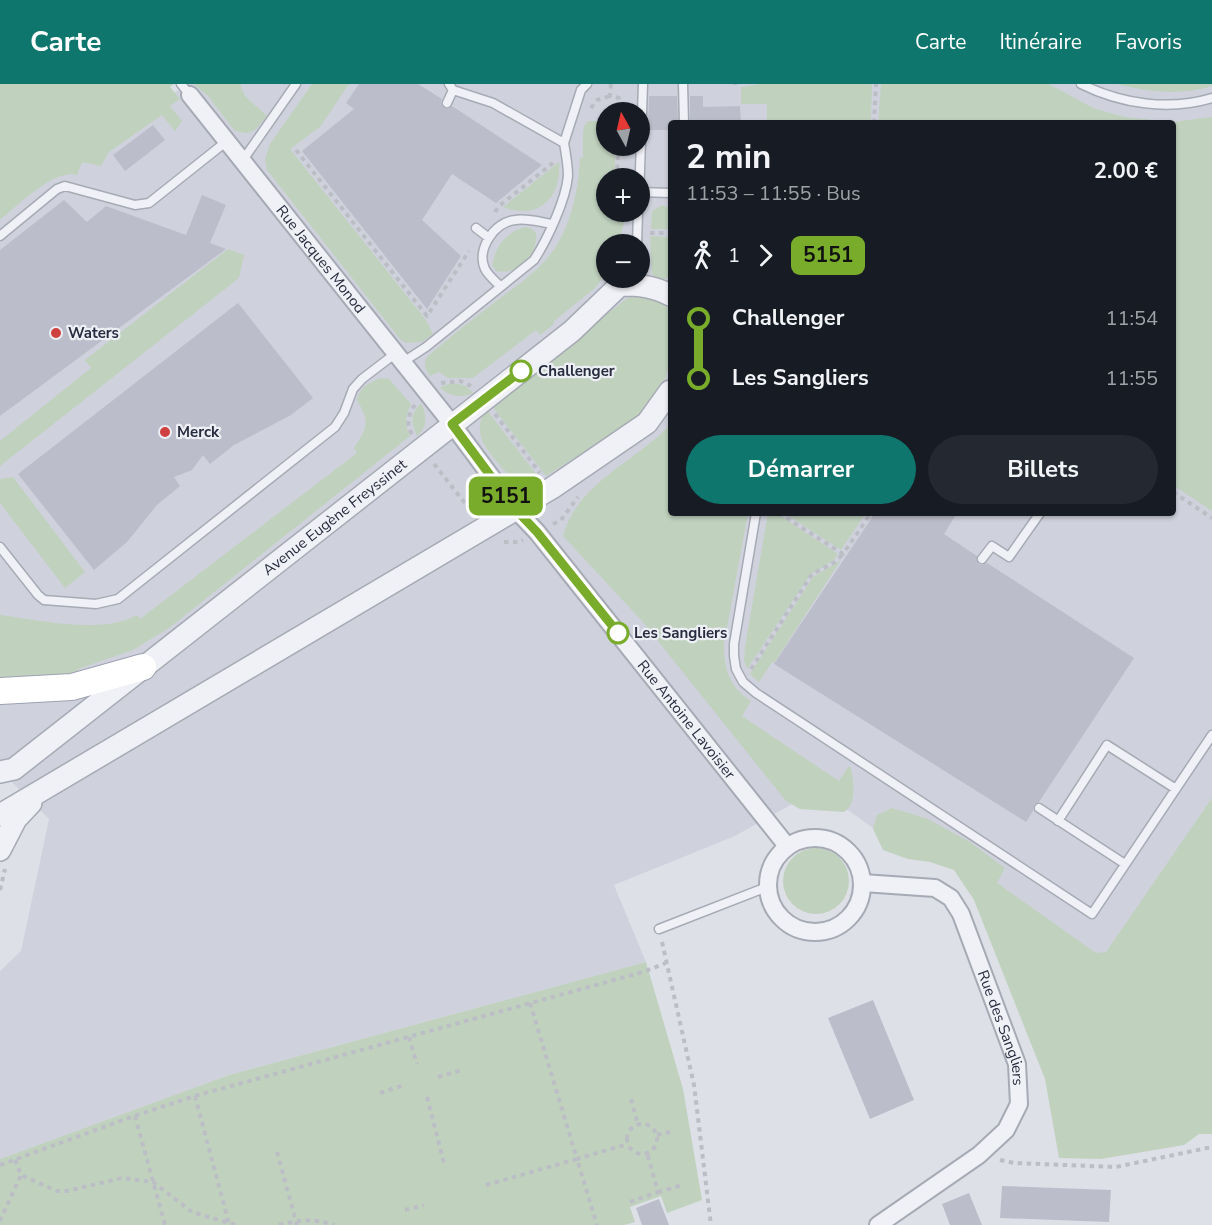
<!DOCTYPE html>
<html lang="fr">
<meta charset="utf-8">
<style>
:root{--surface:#171b24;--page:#242831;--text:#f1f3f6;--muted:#9ea1a6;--accent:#0f766e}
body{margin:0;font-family:"Nunito Sans",sans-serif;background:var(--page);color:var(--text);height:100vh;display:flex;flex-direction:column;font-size:22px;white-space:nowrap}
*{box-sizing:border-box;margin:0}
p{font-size:20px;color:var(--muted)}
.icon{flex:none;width:33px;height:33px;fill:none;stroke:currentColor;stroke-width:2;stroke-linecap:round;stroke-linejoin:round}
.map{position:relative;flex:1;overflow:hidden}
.details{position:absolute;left:668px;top:36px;width:508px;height:396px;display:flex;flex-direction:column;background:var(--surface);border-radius:6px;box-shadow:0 2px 4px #0004}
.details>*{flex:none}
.badge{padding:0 12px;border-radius:9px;font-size:21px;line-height:39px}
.needle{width:39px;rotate:352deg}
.buttons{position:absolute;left:596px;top:18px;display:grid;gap:12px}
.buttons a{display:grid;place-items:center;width:54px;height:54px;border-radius:50%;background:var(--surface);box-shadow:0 2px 4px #0004;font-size:30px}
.map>.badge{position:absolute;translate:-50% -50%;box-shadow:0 0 0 3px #fff}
.legs{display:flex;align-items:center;gap:9px;height:66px;padding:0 18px;font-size:20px}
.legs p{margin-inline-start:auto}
.headline{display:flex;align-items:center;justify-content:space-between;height:102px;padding:0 18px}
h1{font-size:33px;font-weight:700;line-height:45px}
.cta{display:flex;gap:12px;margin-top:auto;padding:12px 18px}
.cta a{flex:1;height:69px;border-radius:36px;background:var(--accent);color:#fff;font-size:24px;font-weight:700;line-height:69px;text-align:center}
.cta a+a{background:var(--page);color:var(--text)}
ul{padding:0 18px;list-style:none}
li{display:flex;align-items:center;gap:21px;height:60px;font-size:22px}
li i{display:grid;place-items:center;width:9px;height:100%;margin:0 8px;background:currentColor}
li i::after{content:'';width:15px;height:15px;margin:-8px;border:4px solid;border-radius:50%;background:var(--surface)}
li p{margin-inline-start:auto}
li:first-child i{background:linear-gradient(#0000 50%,currentColor 0)}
li:last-child i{background:linear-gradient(currentColor 50%,#0000 0)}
header{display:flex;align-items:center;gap:36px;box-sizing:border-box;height:84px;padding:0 30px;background:var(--accent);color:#fff}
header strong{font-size:28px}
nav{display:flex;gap:33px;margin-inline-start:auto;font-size:21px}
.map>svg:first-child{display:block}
.built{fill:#cfd2dc;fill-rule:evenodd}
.green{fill:#c0d1be}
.building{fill:#bbbeca}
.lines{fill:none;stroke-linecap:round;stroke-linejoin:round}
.service-casing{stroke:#a6aab4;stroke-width:11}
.minor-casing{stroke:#a6aab4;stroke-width:20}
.tertiary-casing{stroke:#a6aab4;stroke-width:24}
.primary-casing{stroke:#9da2b3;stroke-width:28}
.path{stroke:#bcbec6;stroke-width:4;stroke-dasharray:4.5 4.5;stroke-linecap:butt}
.service{stroke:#f0f1f6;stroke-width:8}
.minor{stroke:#f0f1f6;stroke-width:16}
.tertiary{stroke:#f0f1f6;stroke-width:21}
.primary{stroke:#fff;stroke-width:26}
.line-1-casing{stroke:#fff;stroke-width:14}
.line-1{stroke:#79ac2b;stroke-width:9}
.poi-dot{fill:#cf4140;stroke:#edeff5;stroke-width:2}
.stop-1-dot{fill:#fff;stroke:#79ac2b;stroke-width:3}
.labels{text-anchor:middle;stroke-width:4.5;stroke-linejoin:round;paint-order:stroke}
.street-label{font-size:15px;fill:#272c3e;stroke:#edeff5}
.poi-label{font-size:15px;font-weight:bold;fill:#272c3e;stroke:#edeff5;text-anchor:start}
.stop-label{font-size:15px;font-weight:bold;fill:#272c3e;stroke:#edeff5;text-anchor:start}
</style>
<header>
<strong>Carte</strong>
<nav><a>Carte</a><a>Itinéraire</a><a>Favoris</a></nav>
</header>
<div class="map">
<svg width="1212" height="1141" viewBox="0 0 1212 1141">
<rect width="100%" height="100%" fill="#dde0e7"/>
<!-- built -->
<path class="built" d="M188 0H1212V769L1042 948 978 771 887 754 838 719H794L735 752 614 801 646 878 229 991 0 1075V887L21 867 49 735 0 686V119ZM606 28H639V62H606ZM670 39H1173V429H670ZM606 94H639V128H606ZM606 160H639V194H606Z"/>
<!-- green -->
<path class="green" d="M0 0H174L170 3 180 15 170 22 182 37 175 47 162 31 109 68 101 82 82 78 77 91C53 85 18 122 0 136Z
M194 0H240L245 12 267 32 255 46 247 49 239 48 234 46 208 12Z
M312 0H349L320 43 290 65 426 236 433 250 422 258 406 259 400 255 267 86 265 75 270 60Z
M761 0H872L871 39H767V20H741V3Z
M881 0H1049L1093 24 1124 33 1172 38 1212 33V427L1173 401V39H878Z
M1117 0H1212V2C1181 12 1148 8 1117 0Z
M588 37H606V62H615V94H606V128H621L625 134 619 160H606V190L595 204 553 238 554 240 540 251 536 246 473 294H448L439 288 430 292C425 286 423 279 428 272 452 251 478 231 503 212 516 202 531 192 542 180 569 153 578 111 580 74H583V51L584 42Z
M559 78C562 114 538 137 503 123Z
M662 121 670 125V145H651L652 127Z
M525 143 531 144 536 149C539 171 517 192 496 187L492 181C496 162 506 148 525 143Z
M650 152 670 153V191C664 198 658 195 652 190Z
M228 165 244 171 239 194 0 382V357L91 284 85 276Z
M632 212C647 210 661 215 670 227 670 276 675 297 637 334L546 392 491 321 626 215Z
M380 294 389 295 411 320C406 331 404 341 410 352L169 544 133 566 78 585 79 590 0 595V531C40 536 101 551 137 531L140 535 357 369 354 364C368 343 370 338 357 316 360 302 368 300 380 294Z
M452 299 464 301 474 309C462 314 448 313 440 303Z
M421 319C427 331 428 343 417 352 411 339 410 330 421 319Z
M486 325 540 395C519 404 505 389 493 373 487 365 481 358 480 348 479 340 482 332 486 325Z
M670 341V429H748L724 560C724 584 729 603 751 617L742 632 839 697 849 682 851 684C853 698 858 718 844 728L800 725 786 717 642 537 563 452C577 399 635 378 670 341Z
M13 393 85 488 65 504 0 419V395Z
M768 429H776L838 470 834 476 810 491 747 585 744 576 745 563Z
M784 429H866L841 466Z
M841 476 774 579 772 578 759 598 750 590 813 493Z
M1212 714V1050H1199L1184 1061 1101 1075 1059 1074 1045 995 974 816 954 786 930 778 908 775 883 766 873 745 877 731 892 724 928 735 970 758 1005 784 997 799 1096 869 1106 868Z
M783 797a33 33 0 1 1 66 0a33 33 0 1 1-66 0Z
M646 878 683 1005 702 1116 667 1129 661 1112 630 1123 635 1138 624 1141H0V1075L229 991Z"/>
<!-- building -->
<path class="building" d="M359 0H418L442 15 441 20 444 24 448 25 452 22 542 81 496 119 452 90 422 136 461 172 427 225 302 67 354 25 346 19Z
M649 12H677L678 39H670V46H648Z
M690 12H703V23L740 22 741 39H690Z
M153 41 165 56 125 87 113 71Z
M202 111 226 121 210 159 226 165 0 332V166L64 116 87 138 106 122 186 151Z
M238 219 313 314 291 331 234 361 210 380 203 371 192 386 174 393 180 402 157 421 127 458 94 486 18 390Z
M875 429H957L944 450 977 472 978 480 982 481 987 479 1134 574 1039 718 1034 720 1033 727 1026 738 774 580Z
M873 916 914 1016 870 1035 828 934Z
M1002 1102 1111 1106 1109 1138 1000 1134Z
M969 1109 982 1141H950L942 1120Z
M659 1115 669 1141H642L636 1124Z"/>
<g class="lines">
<defs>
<path id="service" d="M181 0 190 11
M683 0 684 39
M1081 0C1121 20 1169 27 1212 14
M447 19 453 6
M564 59 581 6 587 0
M243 76 296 0
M639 108 670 109
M639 114 643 0
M476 144 489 154
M0 152 57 105 65 102 135 121 149 119 227 57
M637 160 638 128
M500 202C495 197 488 191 485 185 476 166 494 138 515 136 527 134 540 138 552 140
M403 278 426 263 534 176C547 156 566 116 568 92 568 81 566 70 564 59L493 19 453 6 449 0
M756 429 734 560V572L736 585 743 598 756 609 1092 830 1212 651
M0 463 38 511 44 516 96 520 118 515 335 343 344 329 353 305 362 295 396 269
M982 475 992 462 1009 473 1040 429
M1039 724 1125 780
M1058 737 1107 661 1176 705
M659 845 767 803"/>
<g id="minor">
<path id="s1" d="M190 11 452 340 516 426 537 448 787 762"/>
<circle cx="815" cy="801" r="47"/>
<path id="s2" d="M863 799 935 804 951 814 961 830 1017 980 1019 1020 1006 1046 979 1071 878 1141"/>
</g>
<g id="tertiary">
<path id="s3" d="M0 688 14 685 572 247 620 201C639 201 653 202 670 211"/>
<path d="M0 731 552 404 647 339 670 307"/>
<path d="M0 766 16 735 31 719"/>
</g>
<path id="primary" d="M0 607 72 603 143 583"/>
</defs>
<!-- service casing -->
<use href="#service" class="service-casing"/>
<!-- minor casing -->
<use href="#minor" class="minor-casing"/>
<!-- tertiary casing -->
<use href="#tertiary" class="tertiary-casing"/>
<!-- primary casing -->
<use href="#primary" class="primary-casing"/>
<!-- path -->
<path class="path" d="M611 0 610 12 619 14V28
M735 0V1
M591 24 597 16 610 12
M874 39 876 0
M296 66 427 232 469 167
M617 94 618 62
M495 128 499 122 553 79
M650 149H670
M441 299 460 297 471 302
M495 330 540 389
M412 350C406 341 408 330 415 321
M434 380 472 428
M1173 408 1212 434
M779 429 843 470 871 429
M553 440 561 436 578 413
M504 458H519L523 456
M751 585 812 490 835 478 843 470
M0 806 5 785
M662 858 694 1001 711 1141
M530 919 577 1075 628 1060
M409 953 417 980
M438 993 462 986
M380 1009 404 1001
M195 1012 229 1140
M427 1013 445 1083
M631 1015 638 1041
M135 1032 165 1141
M627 1055a15 15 0 1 1 30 0a15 15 0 1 1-30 0Z
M657 1051 670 1048
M277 1068 297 1141
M15 1076 21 1091 57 1107H67L122 1094 153 1098 192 1128 236 1141
M1000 1076 1014 1079 1116 1083 1212 1063
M0 1081 134 1032 195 1012 643 888 666 879
M486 1101 577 1075 597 1141
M658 1108 683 1101
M630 1118 658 1108 647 1069
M405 1126 424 1121
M0 1137 21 1091
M279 1141C298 1136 315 1134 334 1141"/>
<!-- service -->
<use href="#service" class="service"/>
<!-- minor -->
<use href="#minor" class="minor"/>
<!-- tertiary -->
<use href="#tertiary" class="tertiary"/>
<!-- primary -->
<use href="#primary" class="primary"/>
</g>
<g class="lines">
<defs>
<path id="line-1" d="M521 287 452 340 516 426 537 448 618 549"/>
</defs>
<!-- line-1 casing -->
<use href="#line-1" class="line-1-casing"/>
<!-- line-1 -->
<use href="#line-1" class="line-1"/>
</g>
<!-- markers -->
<g class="poi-dot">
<circle cx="56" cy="249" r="6"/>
<circle cx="165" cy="348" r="6"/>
</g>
<g class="stop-1-dot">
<circle cx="521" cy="287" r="10"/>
<circle cx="618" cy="549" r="10"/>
</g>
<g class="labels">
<!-- street labels -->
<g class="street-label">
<text dy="5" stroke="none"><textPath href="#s1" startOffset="210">Rue Jacques Monod</textPath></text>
<text dy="5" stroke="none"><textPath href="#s3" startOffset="422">Avenue Eugène Freyssinet</textPath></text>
<text dy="5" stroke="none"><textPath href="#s1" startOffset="798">Rue Antoine Lavoisier</textPath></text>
<text dy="5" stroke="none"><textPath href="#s2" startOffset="231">Rue des Sangliers</textPath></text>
</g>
<!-- poi labels -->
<g class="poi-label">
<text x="68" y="254">Waters</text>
<text x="177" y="353">Merck</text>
</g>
<!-- stop labels -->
<g class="stop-label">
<text x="538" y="292">Challenger</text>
<text x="634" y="554">Les Sangliers</text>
</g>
</g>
</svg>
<div class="buttons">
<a><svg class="needle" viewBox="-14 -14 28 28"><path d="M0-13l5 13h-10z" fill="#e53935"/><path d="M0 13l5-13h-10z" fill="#9ea1a6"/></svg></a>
<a>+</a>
<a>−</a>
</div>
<b class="badge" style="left:506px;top:412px;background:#79ac2b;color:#111">5151</b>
<section class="details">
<div class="headline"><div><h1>2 min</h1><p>11:53 – 11:55 · Bus</p></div><b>2.00 €</b></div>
<div class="legs"><svg class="icon" aria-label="walk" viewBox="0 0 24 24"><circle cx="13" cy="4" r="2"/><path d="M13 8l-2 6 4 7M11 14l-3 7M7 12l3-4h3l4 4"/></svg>1<svg class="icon" aria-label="forward" viewBox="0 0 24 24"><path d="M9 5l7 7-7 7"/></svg><b class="badge" style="background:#79ac2b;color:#111">5151</b></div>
<ul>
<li><i style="color:#79ac2b"></i><b>Challenger</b><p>11:54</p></li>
<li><i style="color:#79ac2b"></i><b>Les Sangliers</b><p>11:55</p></li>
</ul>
<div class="cta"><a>Démarrer</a><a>Billets</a></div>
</section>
</div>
